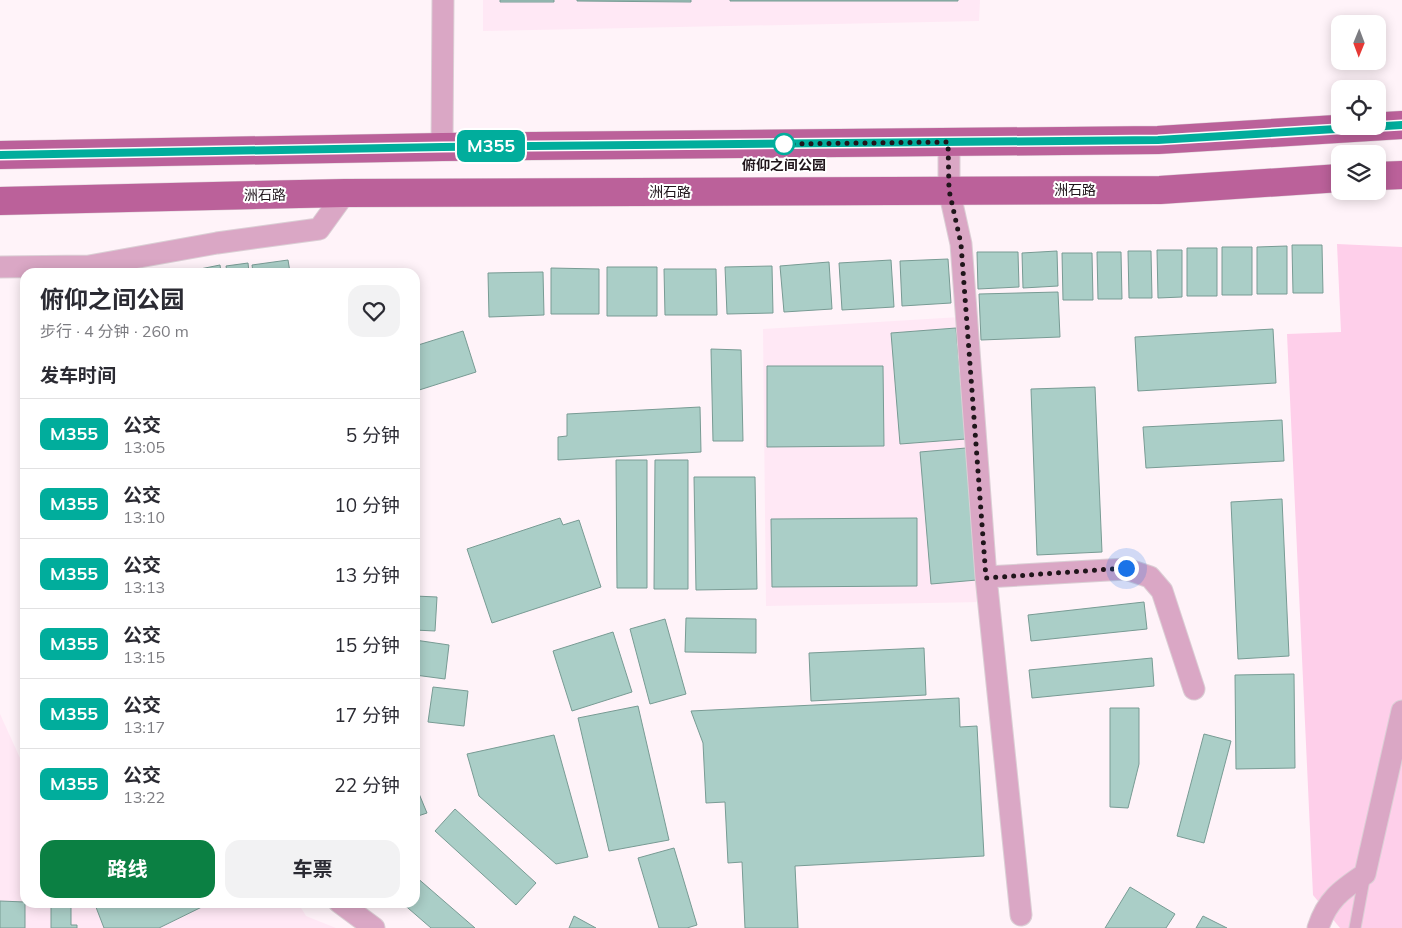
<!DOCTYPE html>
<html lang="zh">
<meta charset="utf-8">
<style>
:root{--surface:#fff;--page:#f2f2f3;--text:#2b2b33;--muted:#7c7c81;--line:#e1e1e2;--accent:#0b8043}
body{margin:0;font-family:Mulish,"Noto Sans SC",sans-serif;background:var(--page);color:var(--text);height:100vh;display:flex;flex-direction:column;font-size:19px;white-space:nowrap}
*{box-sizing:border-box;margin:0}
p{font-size:16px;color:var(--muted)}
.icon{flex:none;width:28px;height:28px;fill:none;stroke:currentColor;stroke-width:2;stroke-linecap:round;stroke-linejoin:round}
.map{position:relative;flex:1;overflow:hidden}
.drawer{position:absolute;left:20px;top:268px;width:400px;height:640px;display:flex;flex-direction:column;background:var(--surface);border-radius:15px;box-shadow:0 2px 12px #0003}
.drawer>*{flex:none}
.badge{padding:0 10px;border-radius:8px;font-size:18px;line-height:32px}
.needle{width:32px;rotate:181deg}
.tools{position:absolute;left:1331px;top:15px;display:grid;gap:10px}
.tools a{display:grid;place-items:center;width:55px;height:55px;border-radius:10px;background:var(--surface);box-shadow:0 2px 12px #0003;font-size:25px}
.you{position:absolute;width:25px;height:25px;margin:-12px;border:4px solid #fff;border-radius:50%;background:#1a73e8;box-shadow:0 0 0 8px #1a73e833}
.map>.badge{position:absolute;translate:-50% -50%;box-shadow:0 0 0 2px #fff}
h2{padding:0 20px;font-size:19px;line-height:45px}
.round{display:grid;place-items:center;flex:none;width:52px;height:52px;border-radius:15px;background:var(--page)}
.overview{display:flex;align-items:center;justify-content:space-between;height:85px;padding:0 20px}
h1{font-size:24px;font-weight:700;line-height:38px}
.action{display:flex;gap:10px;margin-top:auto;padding:10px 20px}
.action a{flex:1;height:58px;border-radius:15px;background:var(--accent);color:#fff;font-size:20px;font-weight:700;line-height:58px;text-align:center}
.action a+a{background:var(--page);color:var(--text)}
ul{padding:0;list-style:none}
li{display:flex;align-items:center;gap:15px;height:70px;padding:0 20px;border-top:1px solid var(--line)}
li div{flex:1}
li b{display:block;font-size:19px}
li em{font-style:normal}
li .badge{min-width:55px;font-weight:700;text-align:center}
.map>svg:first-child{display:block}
.built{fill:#ffe8f5}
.green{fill:#fecfea}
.building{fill:#aacec7;stroke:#789b94}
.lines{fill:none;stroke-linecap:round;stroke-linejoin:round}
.lane-casing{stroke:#dbcfd5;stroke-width:13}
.street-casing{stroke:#dbcfd5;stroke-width:23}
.primary-casing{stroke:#dbcfd5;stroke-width:29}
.lane{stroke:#daa7c5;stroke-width:11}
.street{stroke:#daa7c5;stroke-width:21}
.primary{stroke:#bb619a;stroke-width:28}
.line-casing{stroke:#fff;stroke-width:11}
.line{stroke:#01ad9c;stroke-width:8}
.walk{stroke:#20151b;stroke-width:5;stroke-dasharray:0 9}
.stop-dot{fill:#fff;stroke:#01ad9c;stroke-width:2.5}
.labels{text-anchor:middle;stroke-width:4;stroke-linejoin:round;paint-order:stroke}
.stop-label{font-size:14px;font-weight:bold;fill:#20151b;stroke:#fff}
.street-label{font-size:14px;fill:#20151b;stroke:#fff}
</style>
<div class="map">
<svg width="1402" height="928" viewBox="0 0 1402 928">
<rect width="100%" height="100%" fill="#fff3f9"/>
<!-- built -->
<path class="built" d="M483 0H980L979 21 483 31Z
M960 317 983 602 766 606 763 329Z
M0 714 25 769V902L298 903 306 916 336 928H0Z"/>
<!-- green -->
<path class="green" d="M1337 244 1402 247V928H1340L1313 895 1287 334 1341 332Z"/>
<!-- building -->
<path class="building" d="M500 0H554V2H500Z
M577 0H691V2L577 1Z
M730 0H958V1H730Z
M1292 245H1322L1323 293H1293Z
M1287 246V294H1257V247Z
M1222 247H1252V295H1222Z
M1187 248H1217V296H1187Z
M1157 250H1182V297L1158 298Z
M1057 251 1058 286 1023 288 1022 253Z
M1128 251H1151L1152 298H1129Z
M977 252H1018L1019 287 978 289Z
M1097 252H1121L1122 299H1098Z
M1062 253H1092L1093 300H1063Z
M948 259 951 303 902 306 900 261Z
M288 260 290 272H253L252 265Z
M891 260 894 307 842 310 839 263Z
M829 262 832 309 784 312 780 266Z
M248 263 249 272H227L226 266Z
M220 265 221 272H195V270Z
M772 266 773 313 727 314 725 267Z
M607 267H657V316H607Z
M551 268 599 269V314H551Z
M664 269H716L717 315H665Z
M543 272 544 315 489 317 488 273Z
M1058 292 1060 337 981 340 979 294Z
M956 328 966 439 900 444 891 333Z
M1273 329 1276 383 1138 391 1135 337Z
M463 331 476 372 416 391 415 386V346Z
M711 349 741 350 743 441H713Z
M767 366H883L884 446 767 447Z
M1095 387 1102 552 1037 555 1031 389Z
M700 407 701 452 558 460V437L567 436V414Z
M1282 420 1284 461 1146 468 1143 427Z
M966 448 977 580 931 584 920 452Z
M616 460H647V588H617Z
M655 460H688V589H654Z
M694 477H755L757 589 696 590Z
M1282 499 1289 656 1238 659 1231 502Z
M560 518 563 525 579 520 601 587 492 623 467 549Z
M917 518V586L772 587 771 519Z
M415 596 437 597 435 631 415 630Z
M1144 602 1147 629 1031 641 1028 615Z
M686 618 756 619V653L685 652Z
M665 619 686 694 650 704 630 629Z
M613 632 632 692 572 711 553 651Z
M415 640 449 645 445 679 415 675Z
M924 648 926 695 811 701 809 653Z
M1152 658 1154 686 1032 698 1029 670Z
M1294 674 1295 768 1236 769 1235 675Z
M433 687 468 691 464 726 428 722Z
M959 698 960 727 977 726 984 856 795 866 798 928H745L742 862 728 863 725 802 706 803 703 743 691 711Z
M638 706 669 840 609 851 578 718Z
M1110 708H1139V764L1128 808 1110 807Z
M1204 734 1231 741 1204 843 1177 836Z
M554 735 588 857 556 864 479 796 467 754Z
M415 784 427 813 415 817Z
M455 809 536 883 516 905 435 831Z
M674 848 697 925 687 928H659L638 858Z
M415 876 475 928H431L401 902H415Z
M1130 887 1175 914 1166 928H1105Z
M0 901 25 902V928H0Z
M51 902H71V925H77V928H51Z
M94 902H212L159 928H104Z
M574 916 596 928H569Z
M1203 916 1227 928H1196Z"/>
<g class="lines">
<defs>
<path id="lane" d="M1355 928 1365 874"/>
<path id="street" d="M949 142V190L961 244 986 577 1021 915
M442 147 443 0
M0 267 89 266 217 243 319 229 345 193
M986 577 1126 569 1150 577 1162 591 1194 689
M339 902 374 928
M1318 928C1327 900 1341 890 1365 874L1402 711"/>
<path id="primary" d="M0 155 442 147 1158 140 1402 125
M1378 176 1402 175
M0 201 345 193 1160 190 1340 178"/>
</defs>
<!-- lane casing -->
<use href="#lane" class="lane-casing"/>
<!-- street casing -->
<use href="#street" class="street-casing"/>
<!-- primary casing -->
<use href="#primary" class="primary-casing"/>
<!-- lane -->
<use href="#lane" class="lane"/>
<!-- street -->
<use href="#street" class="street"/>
<!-- primary -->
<use href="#primary" class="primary"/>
</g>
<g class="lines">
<defs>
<path id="line" d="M0 155 442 147 1158 140 1402 125"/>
</defs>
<!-- line casing -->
<use href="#line" class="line-casing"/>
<!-- line -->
<use href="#line" class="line"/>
<!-- walk -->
<path class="walk" d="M784 144 948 142 949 190 961 244 986 578 1126 568"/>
</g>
<!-- markers -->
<circle class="stop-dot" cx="784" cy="144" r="10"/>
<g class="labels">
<!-- stop labels -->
<g class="stop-label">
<text x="784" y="170">俯仰之间公园</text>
</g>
<!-- street labels -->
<g class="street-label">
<text x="1075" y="195">洲石路</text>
<text x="670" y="197">洲石路</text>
<text transform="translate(265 195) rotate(-1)" y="5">洲石路</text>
</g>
</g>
</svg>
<div class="tools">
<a><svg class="needle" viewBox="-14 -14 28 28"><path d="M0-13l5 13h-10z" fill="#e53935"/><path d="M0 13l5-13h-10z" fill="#7c7c81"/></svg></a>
<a><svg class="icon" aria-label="locate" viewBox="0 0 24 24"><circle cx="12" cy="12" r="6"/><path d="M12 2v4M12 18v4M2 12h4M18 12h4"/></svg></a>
<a><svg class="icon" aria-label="layers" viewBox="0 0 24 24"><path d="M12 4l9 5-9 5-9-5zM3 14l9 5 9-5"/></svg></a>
</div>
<div class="you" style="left:1126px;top:568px"></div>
<b class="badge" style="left:491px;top:146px;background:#01ad9c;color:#fff">M355</b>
<section class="drawer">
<div class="overview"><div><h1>俯仰之间公园</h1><p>步行 · 4 分钟 · 260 m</p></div><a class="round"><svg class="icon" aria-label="heart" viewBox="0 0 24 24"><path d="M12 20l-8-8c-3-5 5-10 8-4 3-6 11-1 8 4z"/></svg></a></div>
<h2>发车时间</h2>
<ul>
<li><span class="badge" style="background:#01ad9c;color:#fff">M355</span><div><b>公交</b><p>13:05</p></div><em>5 分钟</em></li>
<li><span class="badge" style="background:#01ad9c;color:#fff">M355</span><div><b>公交</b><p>13:10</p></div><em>10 分钟</em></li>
<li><span class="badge" style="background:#01ad9c;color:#fff">M355</span><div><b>公交</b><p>13:13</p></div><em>13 分钟</em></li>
<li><span class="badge" style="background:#01ad9c;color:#fff">M355</span><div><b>公交</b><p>13:15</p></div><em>15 分钟</em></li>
<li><span class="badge" style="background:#01ad9c;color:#fff">M355</span><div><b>公交</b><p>13:17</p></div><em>17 分钟</em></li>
<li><span class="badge" style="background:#01ad9c;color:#fff">M355</span><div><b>公交</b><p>13:22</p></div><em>22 分钟</em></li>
</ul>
<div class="action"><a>路线</a><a>车票</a></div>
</section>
</div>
